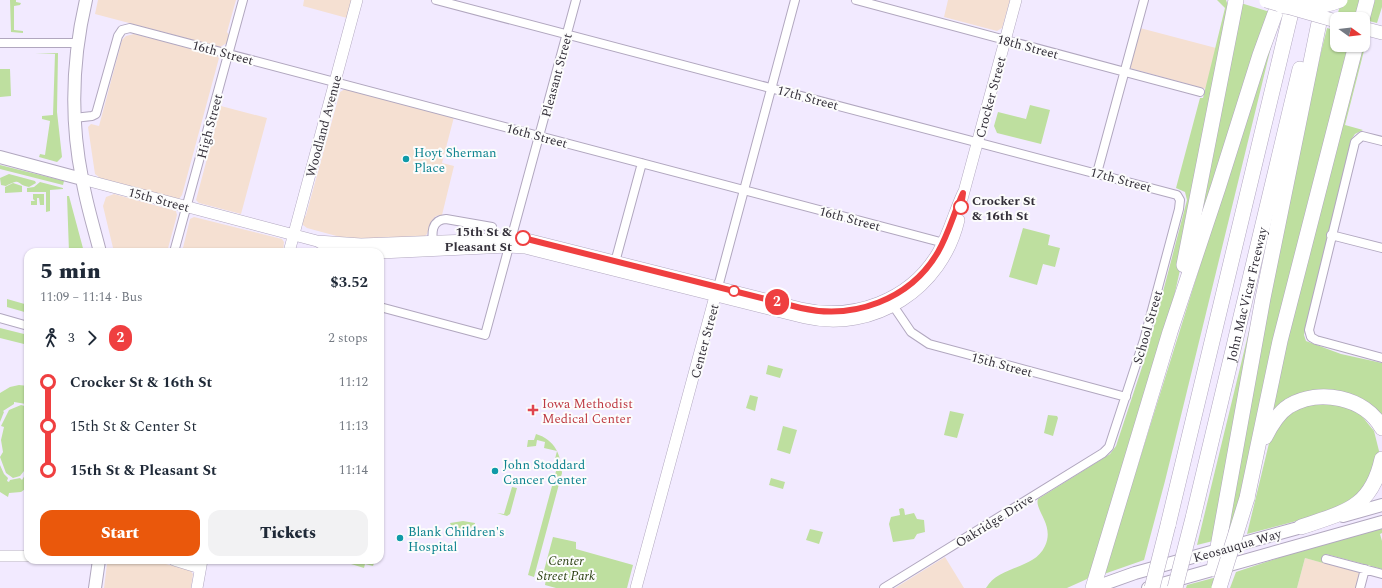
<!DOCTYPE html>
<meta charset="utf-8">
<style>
:root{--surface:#fff;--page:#f2f2f3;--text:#1f2937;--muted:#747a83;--accent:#ea580c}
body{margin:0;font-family:Spectral,serif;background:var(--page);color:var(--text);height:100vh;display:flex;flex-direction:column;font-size:15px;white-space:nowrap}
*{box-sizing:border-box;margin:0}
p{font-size:13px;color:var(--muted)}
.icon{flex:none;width:22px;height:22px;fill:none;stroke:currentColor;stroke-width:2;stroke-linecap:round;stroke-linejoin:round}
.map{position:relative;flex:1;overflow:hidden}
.side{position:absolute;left:24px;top:248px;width:360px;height:316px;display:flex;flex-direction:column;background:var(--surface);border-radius:12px;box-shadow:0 1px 3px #0004}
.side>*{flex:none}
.badge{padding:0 8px;border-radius:13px;font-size:14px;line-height:26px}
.needle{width:26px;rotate:105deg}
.buttons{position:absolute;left:1330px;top:12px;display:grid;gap:8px}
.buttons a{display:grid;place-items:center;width:40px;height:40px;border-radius:8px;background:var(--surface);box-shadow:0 1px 3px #0004;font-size:20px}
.map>.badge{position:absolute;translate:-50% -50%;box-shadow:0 0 0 2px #fff}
.legs{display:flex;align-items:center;gap:6px;height:44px;padding:0 16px;font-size:13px}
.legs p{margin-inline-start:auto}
.summary{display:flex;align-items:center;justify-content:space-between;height:68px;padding:0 16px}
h1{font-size:22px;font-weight:800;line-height:30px}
.primary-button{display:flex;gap:8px;margin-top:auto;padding:8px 16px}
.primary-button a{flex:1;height:46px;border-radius:12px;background:var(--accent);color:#fff;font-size:16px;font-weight:800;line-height:46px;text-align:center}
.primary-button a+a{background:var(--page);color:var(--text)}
ul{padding:0 16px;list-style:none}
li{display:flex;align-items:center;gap:14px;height:44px;font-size:15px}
li i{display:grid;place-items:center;width:6px;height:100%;margin:0 5px;background:currentColor}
li i::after{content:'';width:10px;height:10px;margin:-5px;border:3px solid;border-radius:50%;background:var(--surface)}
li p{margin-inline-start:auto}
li:first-child i{background:linear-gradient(#0000 50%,currentColor 0)}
li:last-child i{background:linear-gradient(currentColor 50%,#0000 0)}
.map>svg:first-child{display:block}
.commercial{fill:#f5e0d2}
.green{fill:#bedf9f}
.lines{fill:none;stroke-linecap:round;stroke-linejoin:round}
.minor-casing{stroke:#b1a7bf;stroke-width:10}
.tertiary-casing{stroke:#b1a7bf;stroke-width:12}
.secondary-casing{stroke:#b1a7bf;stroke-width:14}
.primary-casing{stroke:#b1a7bf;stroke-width:14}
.motorway-casing{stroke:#b1a7bf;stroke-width:16}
.minor{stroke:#fff;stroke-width:8}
.tertiary{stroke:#fff;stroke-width:11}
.secondary{stroke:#fff;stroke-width:12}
.primary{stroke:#fff;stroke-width:13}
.motorway{stroke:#fff;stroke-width:15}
.primary-bridge-casing{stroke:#b1a7bf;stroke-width:14;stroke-linecap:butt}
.motorway-bridge-casing{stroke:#b1a7bf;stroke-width:16;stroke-linecap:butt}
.primary-bridge{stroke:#fff;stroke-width:13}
.motorway-bridge{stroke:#fff;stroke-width:15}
.line-1-casing{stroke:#fff;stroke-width:9}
.line-1{stroke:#ef3f40;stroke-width:6}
.culture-dot{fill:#0f9aa8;stroke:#fcfcfc;stroke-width:1.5}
.stop-1-dot{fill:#fff;stroke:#ef3f40;stroke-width:2}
.health-dot{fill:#e0444e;stroke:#fcfcfc;stroke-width:1.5}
.labels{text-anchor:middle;stroke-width:4;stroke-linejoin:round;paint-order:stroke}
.street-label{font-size:13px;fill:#332f39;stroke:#fcfcfc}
.culture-label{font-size:13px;fill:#0d838f;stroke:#fcfcfc;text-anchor:start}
.stop-label{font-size:13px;font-weight:bold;fill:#332f39;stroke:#fcfcfc;text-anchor:start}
.health-label{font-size:13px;fill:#be3a42;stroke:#fcfcfc;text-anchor:start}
.park-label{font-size:13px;font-style:italic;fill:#2b4011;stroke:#fcfcfc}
</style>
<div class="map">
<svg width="1382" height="588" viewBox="0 0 1382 588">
<rect width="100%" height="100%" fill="#f2eaff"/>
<!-- commercial -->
<path class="commercial" d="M98 0H236L227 32 229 35 227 43 220 47 95 14Z
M304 0H352L347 18 303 6Z
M948 0H1010L1002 28 997 31 944 17Z
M1140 28 1216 48 1206 89 1130 68Z
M134 34 216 55 219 58 182 195 179 199 100 178 95 174 88 127 91 124 99 126 122 40 126 36Z
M345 89 454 117 442 163 454 166 442 215 436 216 433 219 427 234 424 237 365 240 344 238 307 228 303 225 302 221 306 215 340 92Z
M221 106 267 118 241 214 199 203 196 200Z
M114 194 176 211 177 215 167 252H114L103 206 106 197Z
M194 217 282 239 284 242 283 252H182L190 219Z
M945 557 964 588H895Z
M1305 558 1358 572 1360 575 1358 588H1297Z
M110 560H150L190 570 193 574 191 588H104L107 564Z"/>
<!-- green -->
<path class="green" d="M10 0H16V2L21 3 20 5 14 6V30L23 31V33L11 32Z
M1217 0H1226L1229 9 1185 248 1171 310 1089 576 1087 579 1067 588H986C999 565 1034 570 1045 546 1055 525 1034 510 1038 499L1110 454 1116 446 1148 349 1187 200 1185 192 1176 188 1200 98H1203L1225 8Z
M1347 0H1361L1354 16 1338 13 1340 5Z
M1371 0H1382V7L1377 23 1369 21Z
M1240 4H1244L1270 12 1195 244Z
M1327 28 1337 31V45H1348L1232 531 1228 528 1238 459 1313 85Z
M1271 38 1273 39 1165 481 1144 560 1104 574Z
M1367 39 1345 125 1363 130 1355 134 1351 140 1304 335 1306 341 1341 354 1382 363V418C1357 403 1336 383 1305 392 1294 396 1282 405 1272 411L1291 326 1363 42Z
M58 53 57 112 62 157 57 162 39 157 40 154 45 155 50 121 42 119V116L53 115 55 54H35Z
M0 69H10L11 96 0 97Z
M1030 105 1050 110 1041 144 997 133 994 126 998 112 1026 119Z
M0 165 64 181 63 185 0 169Z
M9 174 35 181 36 183 29 187C15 185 23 177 6 186L1 185 0 178Z
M40 182 63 188V189L50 190V211L46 212V192H27V188L34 187Z
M13 183 22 186V192L5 193V187Z
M33 194H44V205H40L39 198H37V205H31V201H35L33 199Z
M67 196H69L84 252H69Z
M1023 228 1050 235 1048 245 1060 248 1055 267 1043 264 1037 285 1009 277Z
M1264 269 1213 541 1197 545Z
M7 299 28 305V313L7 307Z
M0 328 28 335V345L0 338Z
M768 365 783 369 780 378 766 374Z
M19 385 28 386V402L26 404 14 402V404L3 411 4 412 0 422V393L10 387Z
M750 395 758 397 755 411 746 408Z
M1317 400 1357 410 1374 431 1380 455 1365 493 1334 511 1247 534 1271 435 1288 411Z
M21 405 28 407V466L20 476 13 478 6 473 0 457 3 452 1 440 4 427 1 426 9 410Z
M950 411 964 414 957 438 944 435Z
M1048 415 1057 416 1058 418 1053 436 1044 433Z
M783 426 797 430 790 454 777 450Z
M536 434C555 440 561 454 562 473L534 577 528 575 559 460 555 459 557 451 544 448 545 442 537 440 536 446 527 447 528 440H534Z
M0 465 4 474 8 478 7 481 9 482 10 480 20 478 22 480 28 470V487L21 492 9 493 8 497 0 492Z
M771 478 785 482 783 489 769 485Z
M512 487 517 488 510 514 507 516 497 513 504 514Z
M902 508 904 509 905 515 914 513 917 519 924 520 925 532 917 534 914 539 893 542 889 524 891 517 900 515 899 509Z
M463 521 475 523 474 528 467 527 464 535 455 534 450 523Z
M1382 526V533L1380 534 1382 541V569L1326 554 1323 563 1305 558 1297 588H1230L1236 572 1299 551Z
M810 529 823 532 819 544 806 540Z
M553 537 576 542V549L633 565 627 588H556L545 585 546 579 542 578Z
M338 560H375L373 566 365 564 364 568Z
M1217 577 1213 588H1186L1187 585Z"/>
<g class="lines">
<defs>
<path id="minor" d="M436 0 1177 195 1180 200 1179 209 1144 340 1109 447 1103 453 884 588
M856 0 1200 92
M0 43H77
M74 118 92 116 96 114 118 36 122 30 130 28 948 244
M1382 141 1362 136 1355 142 1309 330 1311 337 1316 340 1382 358
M1097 173 1144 0
M1331 235 1382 248
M433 247C432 235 430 220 446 219L492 227
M174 252 243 0
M614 266 642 163
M718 287 795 0
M890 301 911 332 929 344 1126 397
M380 307 485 335 576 0
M0 318 28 326
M1326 559 1382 574
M1360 588 1365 569"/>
<path id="tertiary" d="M82 179 317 241 361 244 523 238 801 308C853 320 910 300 938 252 949 233 954 212 963 193
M962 199 1016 0
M319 242 330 248 345 252
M289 252 357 0
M380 253 508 247 525 248 805 318C874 334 943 289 959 220
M0 556H28
M174 560 200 568
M197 588 202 560
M636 588 717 289"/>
<path id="secondary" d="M86 0C72 60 70 118 82 178 86 203 94 228 100 252
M0 157 82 179
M1343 516 1382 505
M95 588 99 560
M1093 588 1135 573 1309 525
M1148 588 1382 522"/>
<path id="primary" d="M1363 28 1382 33"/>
<g id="motorway">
<path d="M1362 19 1367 0"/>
<path d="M1184 265 1236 0"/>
<path d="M1265 437C1271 425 1278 413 1289 406 1319 388 1365 397 1382 428"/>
<path d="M1247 498 1280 341 1356 45"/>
<path id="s1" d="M1193 518 1300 69"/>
<path d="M1168 525 1294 0"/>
<path d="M1301 527C1344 512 1371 509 1382 459"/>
<path d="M1214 569 1263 298 1323 3"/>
<path d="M1093 588 1170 332 1218 188 1260 55 1280 0"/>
</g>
</defs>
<!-- minor casing -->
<use href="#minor" class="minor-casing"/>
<!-- tertiary casing -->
<use href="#tertiary" class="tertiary-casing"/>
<!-- secondary casing -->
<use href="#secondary" class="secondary-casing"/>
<!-- primary casing -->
<use href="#primary" class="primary-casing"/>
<!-- motorway casing -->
<use href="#motorway" class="motorway-casing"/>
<!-- minor -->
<use href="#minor" class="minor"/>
<!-- tertiary -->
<use href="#tertiary" class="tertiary"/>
<!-- secondary -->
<use href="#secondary" class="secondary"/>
<!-- primary -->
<use href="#primary" class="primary"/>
<!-- motorway -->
<use href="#motorway" class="motorway"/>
<defs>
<path id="primary-bridge" d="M1266 1 1336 21"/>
<path id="motorway-bridge" d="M1282 6C1302 7 1321 8 1340 0
M1152 588 1168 525
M1175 588 1193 518
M1219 588 1247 498"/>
</defs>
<!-- primary-bridge casing -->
<use href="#primary-bridge" class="primary-bridge-casing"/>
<!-- motorway-bridge casing -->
<use href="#motorway-bridge" class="motorway-bridge-casing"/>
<!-- primary-bridge -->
<use href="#primary-bridge" class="primary-bridge"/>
<!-- motorway-bridge -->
<use href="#motorway-bridge" class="motorway-bridge"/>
</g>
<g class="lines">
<defs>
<path id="line-1" d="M523 238 801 308C853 320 910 300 938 252 949 233 954 212 963 193L961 207"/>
</defs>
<!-- line-1 casing -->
<use href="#line-1" class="line-1-casing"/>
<!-- line-1 -->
<use href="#line-1" class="line-1"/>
</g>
<!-- markers -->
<g class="culture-dot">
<circle cx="406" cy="159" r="4"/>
<circle cx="495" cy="471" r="4"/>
<circle cx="400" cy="538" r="4"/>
</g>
<g class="stop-1-dot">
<circle cx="961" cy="207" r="7"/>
<circle cx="523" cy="238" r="7"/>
<circle cx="734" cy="291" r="5"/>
</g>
<path class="health-dot" d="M531 404h4v4h4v4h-4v4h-4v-4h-4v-4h4z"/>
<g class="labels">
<!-- street labels -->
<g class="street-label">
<text transform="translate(1028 46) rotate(15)" y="5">18th Street</text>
<text transform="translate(223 52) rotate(15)" y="5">16th Street</text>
<text transform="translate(556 75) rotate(-75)" y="5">Pleasant Street</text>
<text transform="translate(808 97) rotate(15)" y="5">17th Street</text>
<text transform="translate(990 97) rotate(-75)" y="5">Crocker Street</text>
<text transform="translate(209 126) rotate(-75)" y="5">High Street</text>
<text transform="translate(323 126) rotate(-75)" y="5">Woodland Avenue</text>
<text transform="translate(537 135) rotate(15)" y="5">16th Street</text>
<text transform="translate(1121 179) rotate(15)" y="5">17th Street</text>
<text transform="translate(159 199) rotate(15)" y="5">15th Street</text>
<text transform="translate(850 218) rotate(15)" y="5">16th Street</text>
<text dy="5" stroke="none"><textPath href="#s1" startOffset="230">John MacVicar Freeway</textPath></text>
<text transform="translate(1147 327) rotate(-74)" y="5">School Street</text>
<text transform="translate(704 341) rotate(-75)" y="5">Center Street</text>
<text transform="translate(1002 364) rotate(15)" y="5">15th Street</text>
<text transform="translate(994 520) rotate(-32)" y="5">Oakridge Drive</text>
<text transform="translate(1237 545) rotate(-16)" y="5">Keosauqua Way</text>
</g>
<!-- culture labels -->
<g class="culture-label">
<text x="414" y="157">Hoyt Sherman<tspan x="414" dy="15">Place</tspan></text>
<text x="503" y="469">John Stoddard<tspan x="503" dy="15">Cancer Center</tspan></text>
<text x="408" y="536">Blank Children's<tspan x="408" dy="15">Hospital</tspan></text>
</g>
<!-- stop labels -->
<g class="stop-label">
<text x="972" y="205">Crocker St<tspan x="972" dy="15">&amp; 16th St</tspan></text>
<text x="512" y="236" text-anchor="end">15th St &amp;<tspan x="512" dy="15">Pleasant St</tspan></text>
</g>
<!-- health labels -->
<g class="health-label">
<text x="542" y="408">Iowa Methodist<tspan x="542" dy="15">Medical Center</tspan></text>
</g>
<!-- park labels -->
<g class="park-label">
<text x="566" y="565">Center<tspan x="566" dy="15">Street Park</tspan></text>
</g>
</g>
</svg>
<div class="buttons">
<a><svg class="needle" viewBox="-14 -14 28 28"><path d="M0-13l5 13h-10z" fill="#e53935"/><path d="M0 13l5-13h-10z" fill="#747a83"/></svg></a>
</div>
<b class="badge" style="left:777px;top:302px;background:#ef3f40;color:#fff">2</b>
<section class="side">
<div class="summary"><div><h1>5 min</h1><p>11:09 – 11:14 · Bus</p></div><b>$3.52</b></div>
<div class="legs"><svg class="icon" aria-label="walk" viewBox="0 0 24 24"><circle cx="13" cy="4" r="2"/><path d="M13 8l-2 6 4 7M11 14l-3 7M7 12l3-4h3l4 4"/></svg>3<svg class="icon" aria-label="forward" viewBox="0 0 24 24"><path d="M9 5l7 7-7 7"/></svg><b class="badge" style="background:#ef3f40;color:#fff">2</b><p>2 stops</p></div>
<ul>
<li><i style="color:#ef3f40"></i><b>Crocker St &amp; 16th St</b><p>11:12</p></li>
<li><i style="color:#ef3f40"></i><span>15th St &amp; Center St</span><p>11:13</p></li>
<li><i style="color:#ef3f40"></i><b>15th St &amp; Pleasant St</b><p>11:14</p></li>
</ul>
<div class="primary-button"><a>Start</a><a>Tickets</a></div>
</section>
</div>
